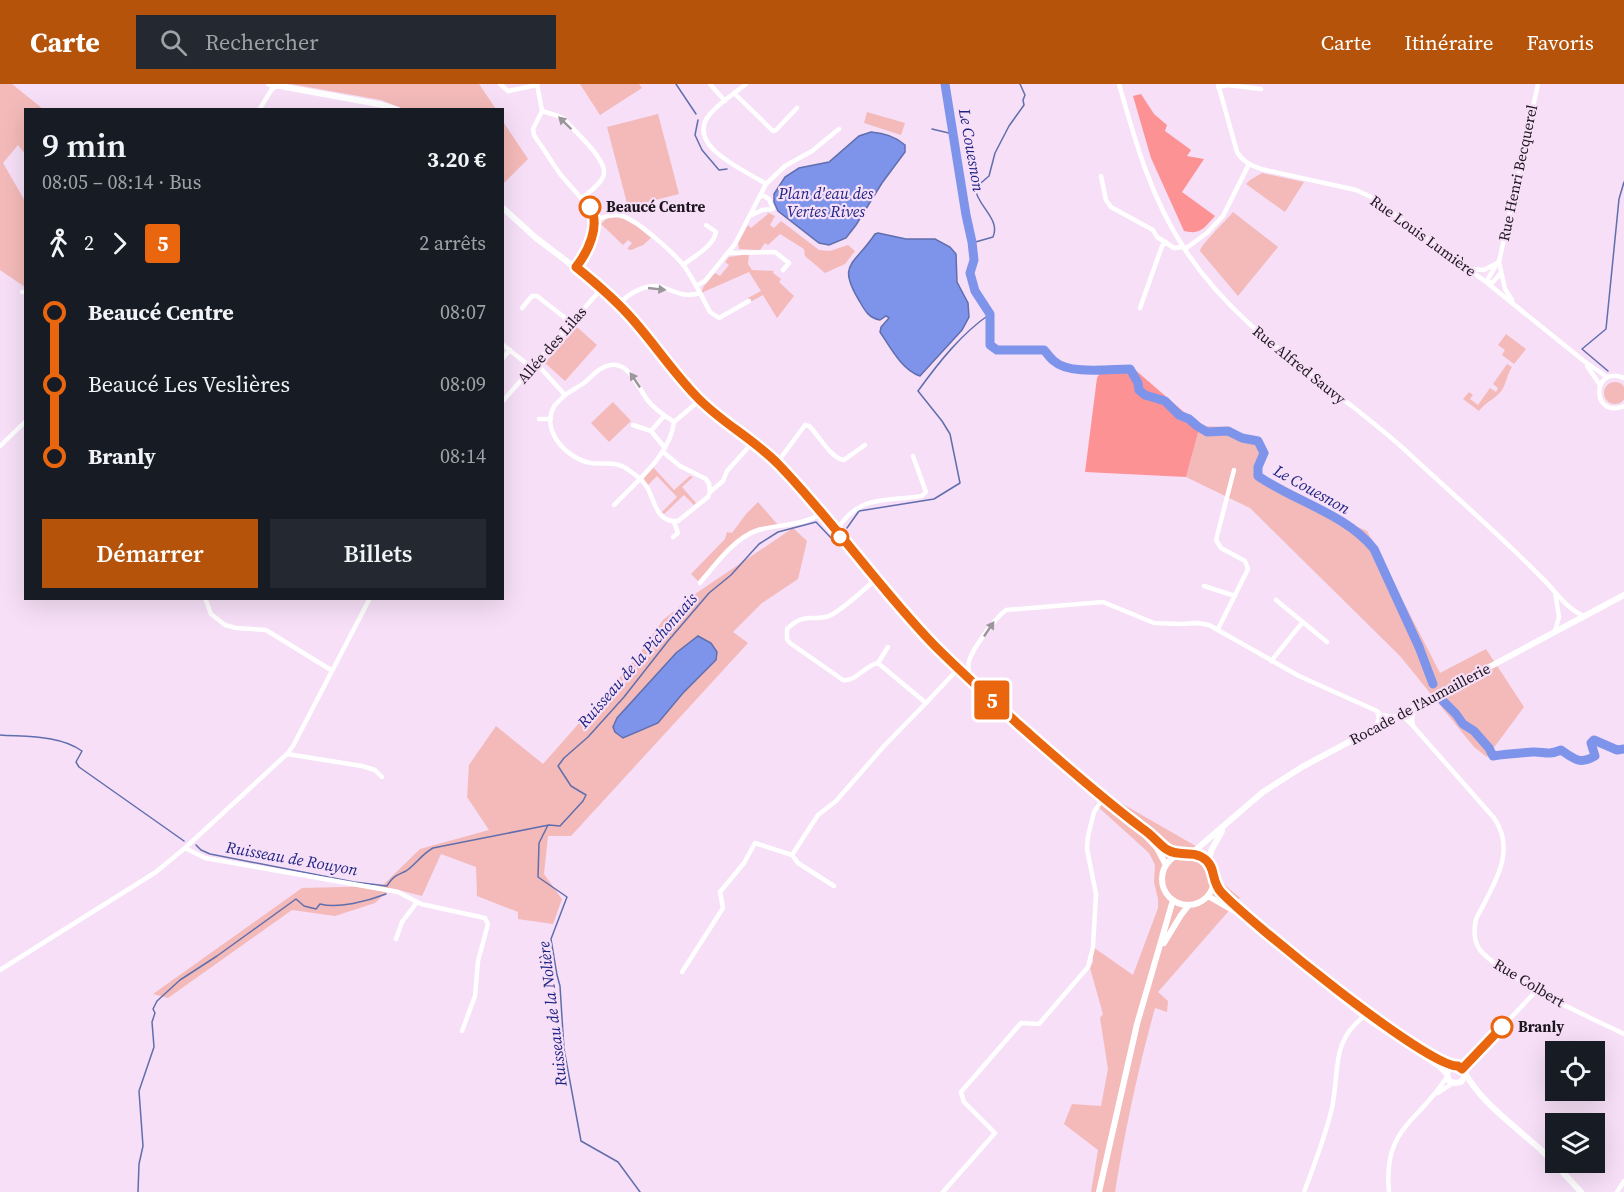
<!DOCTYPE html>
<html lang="fr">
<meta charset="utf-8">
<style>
:root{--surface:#171b24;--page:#242831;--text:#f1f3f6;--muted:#9ea1a6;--accent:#b45309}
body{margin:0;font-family:"Source Serif 4",serif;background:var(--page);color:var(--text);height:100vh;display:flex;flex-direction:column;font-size:22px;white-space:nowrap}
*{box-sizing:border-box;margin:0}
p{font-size:20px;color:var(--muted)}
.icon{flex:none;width:33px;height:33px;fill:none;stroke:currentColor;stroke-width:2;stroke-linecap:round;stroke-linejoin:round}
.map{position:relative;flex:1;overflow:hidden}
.drawer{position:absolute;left:24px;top:24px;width:480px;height:492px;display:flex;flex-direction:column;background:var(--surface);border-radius:0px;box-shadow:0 6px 24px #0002}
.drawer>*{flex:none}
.badge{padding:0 12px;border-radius:4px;font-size:21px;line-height:39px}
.fabs{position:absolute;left:1545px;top:957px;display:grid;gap:12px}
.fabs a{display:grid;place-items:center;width:60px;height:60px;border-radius:0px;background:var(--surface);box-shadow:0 6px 24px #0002;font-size:30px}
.map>.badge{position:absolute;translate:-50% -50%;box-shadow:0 0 0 3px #fff}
.legs{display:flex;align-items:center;gap:9px;height:66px;padding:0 18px;font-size:20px}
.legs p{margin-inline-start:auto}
.head{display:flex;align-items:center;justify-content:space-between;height:102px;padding:0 18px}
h1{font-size:33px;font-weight:600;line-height:45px}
.cta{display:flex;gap:12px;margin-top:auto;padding:12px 18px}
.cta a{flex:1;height:69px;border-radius:0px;background:var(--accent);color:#fff;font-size:24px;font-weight:600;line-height:69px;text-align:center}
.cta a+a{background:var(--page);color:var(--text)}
ul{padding:0 18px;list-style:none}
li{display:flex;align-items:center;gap:21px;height:72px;font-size:22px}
li i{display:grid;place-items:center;width:9px;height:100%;margin:0 8px;background:currentColor}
li i::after{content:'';width:15px;height:15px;margin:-8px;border:4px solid;border-radius:50%;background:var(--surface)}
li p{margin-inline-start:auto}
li:first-child i{background:linear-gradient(#0000 50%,currentColor 0)}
li:last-child i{background:linear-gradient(currentColor 50%,#0000 0)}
header{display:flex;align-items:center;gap:36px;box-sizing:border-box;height:84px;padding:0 30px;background:var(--accent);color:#fff}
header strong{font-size:28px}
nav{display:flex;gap:33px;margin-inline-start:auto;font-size:21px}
.search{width:420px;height:54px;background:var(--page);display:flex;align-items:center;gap:15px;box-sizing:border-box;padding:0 21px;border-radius:0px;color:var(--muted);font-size:22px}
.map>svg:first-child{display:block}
.green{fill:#f3bab9}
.forest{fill:#fd9294}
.water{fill:#7e94ea;stroke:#616ead;stroke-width:1.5}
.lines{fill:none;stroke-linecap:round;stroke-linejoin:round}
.stream{stroke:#616ead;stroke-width:1.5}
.river{stroke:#7e94ea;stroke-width:9}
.minor{stroke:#fff;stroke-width:4.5}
.major{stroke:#fff;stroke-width:6}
.oneway{fill:#9a969a}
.line-1-casing{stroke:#fff;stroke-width:14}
.line-1{stroke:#e9660f;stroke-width:9}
.stop-1-dot{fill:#fff;stroke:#e9660f;stroke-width:3}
.labels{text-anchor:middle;stroke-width:4.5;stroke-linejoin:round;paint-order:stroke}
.street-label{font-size:15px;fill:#1e161e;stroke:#f6dff7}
.stop-label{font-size:15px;font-weight:bold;fill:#1e161e;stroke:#f6dff7;text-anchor:start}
.water-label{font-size:16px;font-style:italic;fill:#1e2485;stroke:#f6dff7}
</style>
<header>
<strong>Carte</strong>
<div class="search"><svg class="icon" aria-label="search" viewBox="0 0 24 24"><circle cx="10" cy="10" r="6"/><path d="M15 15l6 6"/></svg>Rechercher</div>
<nav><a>Carte</a><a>Itinéraire</a><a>Favoris</a></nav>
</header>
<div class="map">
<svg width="1624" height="1108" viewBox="0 0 1624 1108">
<rect width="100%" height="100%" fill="#f6dff7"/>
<!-- green -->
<path class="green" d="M0 0H12L43 25 26 26 25 70 18 61 3 79 25 117V203L0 186Z
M291 0H479L496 25H404L381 16Z
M580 0H639L642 4 600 31Z
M867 28 905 39 901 51 864 39Z
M658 30 679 110 628 123 607 43Z
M502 36 528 75 503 100H502Z
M1262 89 1304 98 1285 128 1246 100 1250 96Z
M767 128 775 132 770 141 774 144 781 137 819 166 830 167 848 161 855 167 845 180 825 189 805 172 804 165 780 150 768 161 765 159 760 166 739 165 738 159 748 141 751 144 768 130Z
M1233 128 1278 163 1238 212 1200 167C1201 160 1226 137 1233 128Z
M620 133 638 143 651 154 643 161 631 166 627 165 632 159 628 156 623 161 601 140 607 134Z
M749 170 748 180 752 186 774 187 773 189 781 195 779 198 794 212 777 234 763 211 750 218 748 214 761 207 749 188 701 209 704 202 715 189 720 192 729 181 725 178 729 173Z
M577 243 597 261 565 297 545 279Z
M1506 250 1526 265 1514 280 1502 271 1505 266 1498 261Z
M1507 280 1512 283C1507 290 1507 298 1502 306 1496 315 1485 318 1479 327L1463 315 1469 308 1473 311 1470 315 1478 321 1490 304 1496 308 1498 304 1493 300Z
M1604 309a11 11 0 1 1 22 0a11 11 0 1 1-22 0Z
M613 318 631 337 609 358 591 339Z
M1200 342 1231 343 1243 354H1258L1269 369 1256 388 1260 394 1274 399 1278 408 1367 447 1440 589 1486 565 1524 623 1487 673 1474 663 1400 572 1250 424 1186 393Z
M653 383 674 406 690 392 693 393 682 403 696 419 694 421 684 411 664 430 662 428 677 413 657 392 647 402 644 394Z
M758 418 778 441 758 444 721 471 698 497 691 490 725 455 727 448 732 449 746 430Z
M793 444 807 457 798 495 762 519 733 548 748 559 571 752H548L544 790 562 815 553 840 518 835V828L477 812 476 783 441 770 422 812 391 804 375 819 335 832 292 826 168 914 153 910 302 804 382 802 420 765 489 746 467 713 469 681 496 642 543 680 634 577 663 536 698 508Z
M1114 715 1213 772 1219 796 1240 814 1158 908 1168 917 1167 928 1155 924C1138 985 1125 1046 1115 1108H1091L1098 1066 1064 1040 1072 1020 1101 1022 1108 985 1100 934 1103 930 1090 884 1093 878V863L1133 891 1158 824V815L1154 798 1155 781 1149 769 1095 720Z"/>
<!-- forest -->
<path class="forest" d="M1141 10 1154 30 1167 41 1165 47 1191 66 1187 72 1204 75 1182 108 1215 132C1204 144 1201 151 1184 147L1151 74 1133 12Z
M1104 282 1133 284 1200 342 1186 393 1085 388 1097 294Z"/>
<!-- water -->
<path class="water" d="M871 48C884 49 895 52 905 61V68L882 99 856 141 846 154 829 161 819 159 778 127 774 118V110L785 93 799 84 829 78 859 52Z
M878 149 906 155H935L950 163 956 170 957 198 968 219 969 233 962 246 920 292C902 286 890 263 880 248L881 243 889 234 886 232 880 236C869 234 865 227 860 218 836 179 854 182 875 150Z
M698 552 711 559 717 568 716 576 683 609 658 639 623 654 615 648 613 643 617 634 676 569Z"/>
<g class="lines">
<!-- stream -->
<path class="stream" d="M676 0 696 30
M698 36 695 51 702 66 719 86 727 85
M932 45 953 50
M972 159 993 153C1001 135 977 122 975 104L989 92 995 69 1009 42 1024 21 1023 16 1025 11 1020 0
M1608 287 1582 265 1606 245 1619 115 1624 98
M847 444 859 427 934 415 960 399 950 350 942 337 918 307C939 278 961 250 990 230
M0 651C27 653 60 651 82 667L76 678 79 683 184 757
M548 741 539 759 538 793 567 813 551 855 557 891 560 902 564 965 581 1057 618 1078 640 1108
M196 761 201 766 210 770 354 798 387 802C394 791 396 792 406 787 416 780 422 770 433 764L549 741 560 742 583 717 586 711 571 702 558 682 564 674 588 653 624 613 668 557 709 509 731 491 759 460 778 448 816 438 833 456 836 455
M138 1108 139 1080 143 1062 139 1007 154 963 152 938 155 929 153 925 157 917 180 896 217 872 296 815 304 822 316 825 320 820C338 825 368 817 386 810"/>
<!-- river -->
<path class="river" d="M945 0 966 131 972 158 974 176 970 189 975 207 990 230V261L997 266H1044C1047 269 1050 274 1054 277 1069 291 1110 285 1130 285L1138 299 1139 306 1145 311 1165 317 1179 331 1189 335 1197 342 1207 348 1228 347 1242 354 1258 357 1264 369 1258 383V392C1294 417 1346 430 1374 465L1419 563 1433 600
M1443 617 1456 630 1463 640 1474 647 1489 664 1493 672C1505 670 1519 669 1532 668 1543 667 1547 672 1561 666 1574 675 1580 681 1595 672L1591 659 1594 656 1617 666 1624 665"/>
<!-- minor -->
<path class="minor" d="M500 0 508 7 537 1
M537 0 542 27 533 45 534 51 560 90 594 129C597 147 587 169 576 183
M710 0 725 17
M746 0C735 9 719 19 710 30 683 62 747 87 766 100
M1119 0C1135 57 1151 114 1184 164 1239 250 1331 299 1405 366 1450 408 1498 449 1541 493 1556 507 1565 524 1584 532
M1218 0 1237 68C1243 78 1251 81 1261 85L1356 106 1371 113 1486 198 1584 277 1607 293
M1218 3 1228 1 1261 5
M734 9 773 47 776 46 797 24
M259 26 272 5 277 2
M542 27 558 32 564 35C574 47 611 78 603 93 599 102 589 108 582 114
M1101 92 1106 116 1111 123 1153 146 1157 153 1174 164 1184 163
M752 131 762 126 773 125 769 115 761 110
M595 136C604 133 613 129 622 132 636 135 675 170 684 182 694 196 702 213 710 228L719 234 749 217
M1185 165 1207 149 1223 132 1249 80
M729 169 775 168 789 179 783 186
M683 181C694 172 713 163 716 148L706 141
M1471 185 1484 186 1499 178
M1486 198 1495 183
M1488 199 1493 198 1500 190
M696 202 705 197 735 160 766 100 785 82 812 67 839 45
M22 208H26
M1512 216 1505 205 1499 178 1538 0
M619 220C629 209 647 199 662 203 676 208 685 214 700 209
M522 224 532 212H537L564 233 569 241
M1140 224 1162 162 1166 158
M502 260 532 284
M502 275 510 266
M536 279 565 311C562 314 558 318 555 321 539 346 567 375 591 379 606 381 616 376 630 387 636 391 643 397 647 403 655 417 656 439 678 437L708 413 710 408 709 400 706 395 680 382 663 368
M1587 282 1600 301
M1624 294C1591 280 1591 336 1624 322
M565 311C571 307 578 303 584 299 590 294 596 287 602 284 628 270 637 304 649 318 656 326 665 332 674 338
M502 318 602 204
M664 332 651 347 665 364
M539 335H551
M633 341 651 347
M0 362 26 337
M777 379 805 341 809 342C819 351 830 374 844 376L865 361
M710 408 723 397 727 387 753 358
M614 421C637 397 670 371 674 338L700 316
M836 447C859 410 884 418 922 412L926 408 913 372
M673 453 678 449 674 438
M876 495C865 505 843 525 831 531 815 539 806 526 787 545V555L790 559 843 596C856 598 865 581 878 579L926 619 958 585
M700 499C715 481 734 454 758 446 776 441 807 441 821 429
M1204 502 1235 512
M1555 508 1559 533 1555 547
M205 514 211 530 225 541 236 544 266 546 331 586
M1276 516 1327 558
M1218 545 1248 485 1245 477 1221 464 1216 456 1234 386
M1271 577 1302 539
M878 579 888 563
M971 596C969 589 967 584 969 577 973 564 995 534 1006 526L1103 518 1154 539 1180 540 1198 539 1209 541 1299 592 1377 627
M1396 632 1407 636 1413 642 1412 635 1414 623
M1413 642 1494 734C1518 768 1492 803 1476 835 1474 846 1473 856 1480 866 1488 876 1499 882 1509 889 1545 914 1585 931 1624 950
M1376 643 1379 634 1377 627 1381 631 1394 633
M287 670 362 682 375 686 382 693
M185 764 205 774 398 808 421 820 485 834 488 840 478 877 475 912 462 947
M792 771 798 779 834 802
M396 855 402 838 417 818
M0 886 156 788 185 764 287 670 293 662 370 514
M682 888 723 824 720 808 744 779 755 759 792 771 818 731 836 717 885 661 926 619
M1463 985 1536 907
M1438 1009 1453 999
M943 1108 995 1049 964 1018 961 1008 1021 939 1039 940 1088 883 1093 863 1096 810 1087 765 1088 752 1094 728 1103 714
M1304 1108C1314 1082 1324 1055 1331 1028 1341 990 1328 958 1366 931
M1389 1108C1383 1043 1417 1040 1447 993
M1617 1108 1624 1097"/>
<!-- major -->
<path class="major" d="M269 0 383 21 398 26
M502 123 536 154 602 204 635 237 669 282 700 316 777 379 897 521 958 585 1074 690 1164 763 1179 771
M1142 748 1157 764 1166 781
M1192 769 1263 708 1302 683 1624 511
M1162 795a26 26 0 1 1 52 0a26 26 0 1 1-52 0Z
M1209 779 1211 767 1222 747
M1214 799 1230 816 1332 902 1368 930 1451 983
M1208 812 1236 828 1303 883
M1164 859 1181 831 1189 821
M1332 907 1369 936 1439 982 1447 990
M1465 992 1461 998 1455 999 1449 997 1447 990 1449 984 1453 982 1463 985C1478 1016 1513 1041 1539 1064 1554 1078 1567 1093 1581 1108
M1099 1108 1137 940 1173 816"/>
</g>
<!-- one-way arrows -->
<defs><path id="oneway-solid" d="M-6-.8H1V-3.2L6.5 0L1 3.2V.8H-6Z" transform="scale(1.5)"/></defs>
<g class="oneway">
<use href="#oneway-solid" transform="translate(565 39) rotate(-136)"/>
<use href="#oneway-solid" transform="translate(657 205) rotate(6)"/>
<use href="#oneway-solid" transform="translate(635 296) rotate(-124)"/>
<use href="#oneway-solid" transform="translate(989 545) rotate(-56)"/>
</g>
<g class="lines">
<defs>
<path id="line-1" d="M590 123C601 141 588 168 576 183 597 200 616 216 634 237 655 261 673 288 696 312 720 338 754 355 779 381 834 438 879 504 934 561 961 588 990 614 1018 640 1059 676 1099 712 1143 745 1152 751 1158 759 1166 765 1179 774 1194 765 1206 776 1216 785 1211 797 1221 808 1248 837 1428 984 1458 982L1462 985 1502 943"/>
</defs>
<!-- line-1 casing -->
<use href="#line-1" class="line-1-casing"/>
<!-- line-1 -->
<use href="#line-1" class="line-1"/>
</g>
<!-- markers -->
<g class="stop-1-dot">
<circle cx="590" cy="123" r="10"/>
<circle cx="840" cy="453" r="8"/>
<circle cx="1502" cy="943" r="10"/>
</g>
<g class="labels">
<!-- street labels -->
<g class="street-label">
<text transform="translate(1518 89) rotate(-78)" y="5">Rue Henri Becquerel</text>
<text transform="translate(1423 152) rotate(36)" y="5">Rue Louis Lumière</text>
<text transform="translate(552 261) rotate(-49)" y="5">Allée des Lilas</text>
<text transform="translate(1299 281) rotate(39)" y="5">Rue Alfred Sauvy</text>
<text transform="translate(1420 620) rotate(-28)" y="5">Rocade de l'Aumaillerie</text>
<text transform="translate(1529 899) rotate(31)" y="5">Rue Colbert</text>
</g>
<!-- stop labels -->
<g class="stop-label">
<text x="606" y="128">Beaucé Centre</text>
<text x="1518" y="948">Branly</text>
</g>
<!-- water labels -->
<g class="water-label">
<text transform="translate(972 66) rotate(80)" y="6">Le Couesnon</text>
<text x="826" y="115">Plan d'eau des<tspan x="826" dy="18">Vertes Rives</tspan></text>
<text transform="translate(1312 405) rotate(29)" y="6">Le Couesnon</text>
<text transform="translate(637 576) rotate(-49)" y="6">Ruisseau de la Pichonnais</text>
<text transform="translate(292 774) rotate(10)" y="6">Ruisseau de Rouyon</text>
<text transform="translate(552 930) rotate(-97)" y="6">Ruisseau de la Nolière</text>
</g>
</g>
</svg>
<div class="fabs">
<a><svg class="icon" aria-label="locate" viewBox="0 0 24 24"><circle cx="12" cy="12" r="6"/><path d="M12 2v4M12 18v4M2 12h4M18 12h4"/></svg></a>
<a><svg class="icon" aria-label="layers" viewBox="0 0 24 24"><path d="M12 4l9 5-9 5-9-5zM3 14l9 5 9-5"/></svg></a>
</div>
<b class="badge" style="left:992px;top:616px;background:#e9660f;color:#fff">5</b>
<section class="drawer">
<div class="head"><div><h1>9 min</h1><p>08:05 – 08:14 · Bus</p></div><b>3.20 €</b></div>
<div class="legs"><svg class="icon" aria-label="walk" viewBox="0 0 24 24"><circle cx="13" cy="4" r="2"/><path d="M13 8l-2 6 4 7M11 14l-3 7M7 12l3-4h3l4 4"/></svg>2<svg class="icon" aria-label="forward" viewBox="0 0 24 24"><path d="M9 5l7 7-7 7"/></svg><b class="badge" style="background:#e9660f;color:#fff">5</b><p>2 arrêts</p></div>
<ul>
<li><i style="color:#e9660f"></i><b>Beaucé Centre</b><p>08:07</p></li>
<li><i style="color:#e9660f"></i><span>Beaucé Les Veslières</span><p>08:09</p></li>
<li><i style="color:#e9660f"></i><b>Branly</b><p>08:14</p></li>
</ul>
<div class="cta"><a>Démarrer</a><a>Billets</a></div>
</section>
</div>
